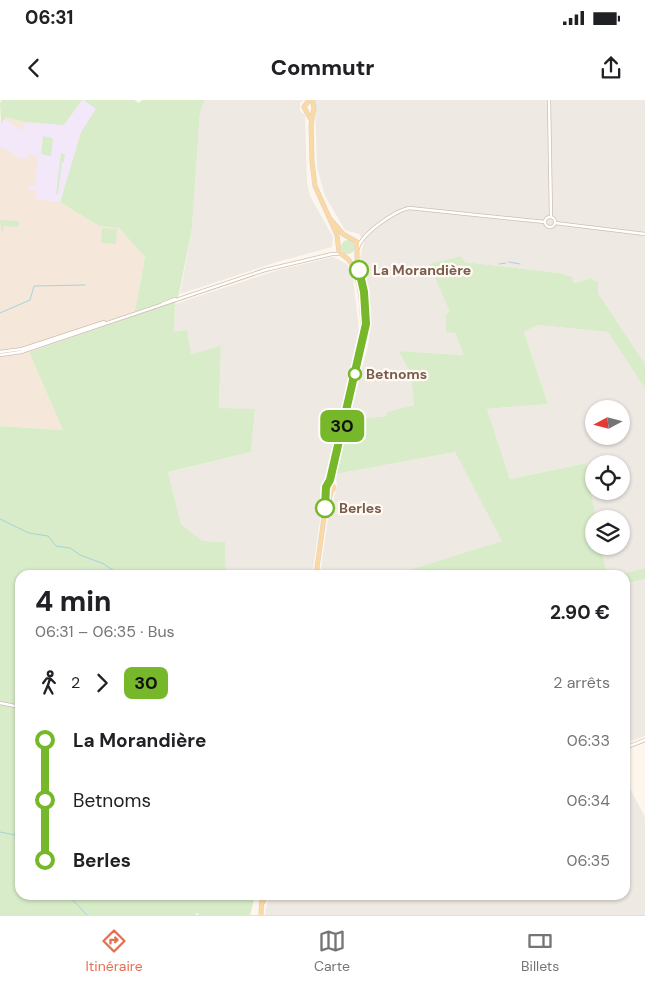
<!DOCTYPE html>
<html lang="fr">
<meta charset="utf-8">
<style>
:root{--surface:#fff;--page:#f6f6f6;--text:#202124;--muted:#757577;--line:#e0e0e0;--accent:#e76f51}
body{margin:0;font-family:"DM Sans",sans-serif;background:var(--page);color:var(--text);height:100vh;display:flex;flex-direction:column;font-size:19px;white-space:nowrap}
*{box-sizing:border-box;margin:0}
p{font-size:16px;color:var(--muted)}
.icon{flex:none;width:28px;height:28px;fill:none;stroke:currentColor;stroke-width:2;stroke-linecap:round;stroke-linejoin:round}
.map{position:relative;flex:1;overflow:hidden}
.details{position:absolute;left:15px;top:470px;width:615px;height:330px;display:flex;flex-direction:column;background:var(--surface);border-radius:15px;box-shadow:0 1px 4px #0004}
.details>*{flex:none}
.badge{padding:0 10px;border-radius:8px;font-size:18px;line-height:32px}
.needle{width:32px;rotate:263deg}
.controls{position:absolute;left:585px;top:300px;display:grid;gap:10px}
.controls a{display:grid;place-items:center;width:45px;height:45px;border-radius:50%;background:var(--surface);box-shadow:0 1px 4px #0004;font-size:25px}
.map>.badge{position:absolute;translate:-50% -50%;box-shadow:0 0 0 2px #fff}
.legs{display:flex;align-items:center;gap:8px;height:55px;padding:0 20px;font-size:16px}
.legs p{margin-inline-start:auto}
.summary{display:flex;align-items:center;justify-content:space-between;height:85px;padding:0 20px}
h1{font-size:28px;font-weight:800;line-height:38px}
ul{padding:0 20px;list-style:none}
li{display:flex;align-items:center;gap:18px;height:60px;font-size:19px}
li i{display:grid;place-items:center;width:8px;height:100%;margin:0 6px;background:currentColor}
li i::after{content:'';width:12px;height:12px;margin:-6px;border:4px solid;border-radius:50%;background:var(--surface)}
li p{margin-inline-start:auto}
li:first-child i{background:linear-gradient(#0000 50%,currentColor 0)}
li:last-child i{background:linear-gradient(currentColor 50%,#0000 0)}
.status{display:flex;justify-content:space-between;align-items:center;height:35px;padding:0 25px;background:var(--surface);direction:ltr}
.status svg{height:14px;fill:currentColor}
header{display:flex;justify-content:space-between;align-items:center;height:65px;padding:0 20px;background:var(--surface);font-size:22px;font-weight:800}
.dock{display:flex;justify-content:space-around;align-items:center;height:70px;border-top:1px solid var(--line);background:var(--surface);font-size:14px;color:var(--muted)}
.dock a{display:grid;justify-items:center;gap:2px}
.dock .current{color:var(--accent)}
.map>svg:first-child{display:block}
.residential{fill:#f5e8da}
.industrial{fill:#efe9e4;fill-rule:evenodd}
.education{fill:#f3e8fa}
.green{fill:#d8ecc9}
.lines{fill:none;stroke-linecap:round;stroke-linejoin:round}
.stream{stroke:#a5d3da;stroke-width:1}
.tertiary-casing{stroke:#d1beb0;stroke-width:4}
.primary-casing{stroke:#dad1cd;stroke-width:5}
.tertiary{stroke:#fff;stroke-width:2.5}
.primary{stroke:#fbd9a5;stroke-width:4}
.line-1-casing{stroke:#fff;stroke-width:11}
.line-1{stroke:#76b82a;stroke-width:8}
.stop-1-dot{fill:#fff;stroke:#76b82a;stroke-width:2.5}
.labels{text-anchor:middle;stroke-width:4.5;stroke-linejoin:round;paint-order:stroke}
.stop-label{font-size:14px;font-weight:bold;fill:#7a5c4d;stroke:#fffaf3;text-anchor:start}
</style>
<div class="status"><b>06:31</b><svg viewBox="0 0 49 12"><path d="M0 12V9h3v3zM5 12V6h3v6zM10 12V3h3v9zM15 12V0h3v12zM26 1h20v11H26zM47 4h2v5h-2z"/></svg></div>
<header><svg class="icon" aria-label="back" viewBox="0 0 24 24"><path d="M15 5l-7 7 7 7"/></svg>Commutr<svg class="icon" aria-label="share" viewBox="0 0 24 24"><path d="M12 15V3M7 8l5-5 5 5M5 13v7h14v-7"/></svg></header>
<div class="map">
<svg width="645" height="815" viewBox="0 0 645 815">
<rect width="100%" height="100%" fill="#fdf6ec"/>
<!-- residential -->
<path class="residential" d="M6 16 25 22 42 23 60 102 99 126 119 127 145 157 134 216 29 252 63 330 0 326V22Z"/>
<!-- industrial -->
<path class="industrial" d="M205 0H303L300 3V11L305 15 307 82 310 96 333 137 332 147 277 162 180 194 192 128 200 12Z
M315 0H645V264L598 193V182L591 178 574 183 558 173 465 162 461 156 429 164 451 212 455 233 465 255 400 251 411 274 414 305 387 312V316L349 320 368 246 371 216 360 158 364 142 359 134 345 130 325 96 317 68Z
M333 157 347 164 353 178 359 230 326 382 321 387 324 393 312 475H226L225 442 203 441 181 424 168 372 251 352 255 309H219L221 247 190 254 174 232 175 204 278 170Z
M537 225 608 232 645 289V468L618 475H607L601 446H621V419H596L585 363 510 379 487 309 548 304 524 232ZM594 309H621V336H594ZM594 364H621V391H594Z
M455 352 503 441 393 475H320L328 419 337 387 336 374Z
M645 479V636L625 643V484Z
M625 679 645 717V815H265L269 795H625Z"/>
<!-- education -->
<path class="education" d="M81 0H85L97 9 81 32 60 102 36 99 37 91 28 90 27 87 35 86 38 56 28 54 30 42 25 38 29 42 27 59 18 58 12 52 0 47V22L4 19 20 29 23 30 22 37 25 22 42 23Z"/>
<!-- green -->
<path class="green" d="M2 0H82L64 25 25 22 6 17 1 23 0 3Z
M84 0H134L139 3 142 0H205L200 12 192 128 179 194 175 204 174 232 187 230 191 254 221 246 219 308 255 309 251 352 168 372 181 424 203 441 225 442 226 475H20V795H255L250 815H199L197 813 195 815H0V326L63 330 29 252 134 216 145 157 119 128 99 126 60 102 81 32 96 9Z
M43 36 53 38 51 56 41 54Z
M61 53 65 54 64 62H62L58 94H56Z
M0 120 19 121 18 127 4 126 2 135Z
M102 128 117 129 116 144 101 143Z
M341 147a7 7 0 1 1 14 0a7 7 0 1 1-14 0Z
M461 156 465 162 558 173 572 177 574 183 591 178 598 182V193L645 264V289L608 232 537 225 524 232 548 304 487 309 510 379 586 363 596 419H594V446H601L607 475H393L502 441 455 352 336 374 349 320 387 316V312L414 305 411 274 399 251 464 255 455 233 446 232V214L450 212 429 164Z
M645 468V479L625 484V475H618Z"/>
<g class="lines">
<!-- stream -->
<path class="stream" d="M509 162 520 164
M499 164 506 163
M0 213 30 200 34 186 85 185
M0 419 29 433 48 436 56 446 70 448 80 455 104 464 117 473 135 475
M0 732 20 736
M68 795 87 815"/>
<defs>
<path id="tertiary" d="M549 0 551 117
M545 122a5 5 0 1 1 10 0a5 5 0 1 1-10 0Z
M555 123 645 134
M358 148C362 133 395 111 409 108L545 122
M162 204 175 199
M0 252 22 249 104 222
M0 255 21 252 265 170 332 154H340
M0 603 20 607
M625 648 645 640"/>
<path id="primary" d="M309 0 304 7 310 18
M312 0 314 7 311 25 312 62 315 86 337 135 339 152C343 156 348 157 351 163 362 183 362 208 363 230
M327 410 331 392 334 388 332 385 336 357
M316 475 327 396 326 387 329 384 362 245 366 213 357 159V142L343 134 330 119
M263 802 266 795
M261 815 262 795"/>
</defs>
<!-- tertiary casing -->
<use href="#tertiary" class="tertiary-casing"/>
<!-- primary casing -->
<use href="#primary" class="primary-casing"/>
<!-- tertiary -->
<use href="#tertiary" class="tertiary"/>
<!-- primary -->
<use href="#primary" class="primary"/>
</g>
<g class="lines">
<defs>
<path id="line-1" d="M325 408 326 387 330 380 366 224 364 192 359 170"/>
</defs>
<!-- line-1 casing -->
<use href="#line-1" class="line-1-casing"/>
<!-- line-1 -->
<use href="#line-1" class="line-1"/>
</g>
<!-- markers -->
<g class="stop-1-dot">
<circle cx="359" cy="170" r="9"/>
<circle cx="355" cy="274" r="6"/>
<circle cx="325" cy="408" r="9"/>
</g>
<g class="labels">
<!-- stop labels -->
<g class="stop-label">
<text x="373" y="175">La Morandière</text>
<text x="366" y="279">Betnoms</text>
<text x="339" y="413">Berles</text>
</g>
</g>
</svg>
<div class="controls">
<a><svg class="needle" viewBox="-14 -14 28 28"><path d="M0-13l5 13h-10z" fill="#e53935"/><path d="M0 13l5-13h-10z" fill="#757577"/></svg></a>
<a><svg class="icon" aria-label="locate" viewBox="0 0 24 24"><circle cx="12" cy="12" r="6"/><path d="M12 2v4M12 18v4M2 12h4M18 12h4"/></svg></a>
<a><svg class="icon" aria-label="layers" viewBox="0 0 24 24"><path d="M12 4l9 5-9 5-9-5zM3 14l9 5 9-5"/></svg></a>
</div>
<b class="badge" style="left:342px;top:326px;background:#76b82a;color:#111">30</b>
<section class="details">
<div class="summary"><div><h1>4 min</h1><p>06:31 – 06:35 · Bus</p></div><b>2.90 €</b></div>
<div class="legs"><svg class="icon" aria-label="walk" viewBox="0 0 24 24"><circle cx="13" cy="4" r="2"/><path d="M13 8l-2 6 4 7M11 14l-3 7M7 12l3-4h3l4 4"/></svg>2<svg class="icon" aria-label="forward" viewBox="0 0 24 24"><path d="M9 5l7 7-7 7"/></svg><b class="badge" style="background:#76b82a;color:#111">30</b><p>2 arrêts</p></div>
<ul>
<li><i style="color:#76b82a"></i><b>La Morandière</b><p>06:33</p></li>
<li><i style="color:#76b82a"></i><span>Betnoms</span><p>06:34</p></li>
<li><i style="color:#76b82a"></i><b>Berles</b><p>06:35</p></li>
</ul>
</section>
</div>
<nav class="dock">
<a class="current"><svg class="icon" aria-label="directions" viewBox="0 0 24 24"><path d="M12 3l9 9-9 9-9-9zM9 14v-3h6M13 9l2 2-2 2"/></svg>Itinéraire</a>
<a><svg class="icon" aria-label="map" viewBox="0 0 24 24"><path d="M3 6l6-2 6 2 6-2v14l-6 2-6-2-6 2zM9 4v14M15 6v14"/></svg>Carte</a>
<a><svg class="icon" aria-label="tickets" viewBox="0 0 24 24"><path d="M3 7h18v10H3zM15 7v10"/></svg>Billets</a>
</nav>
